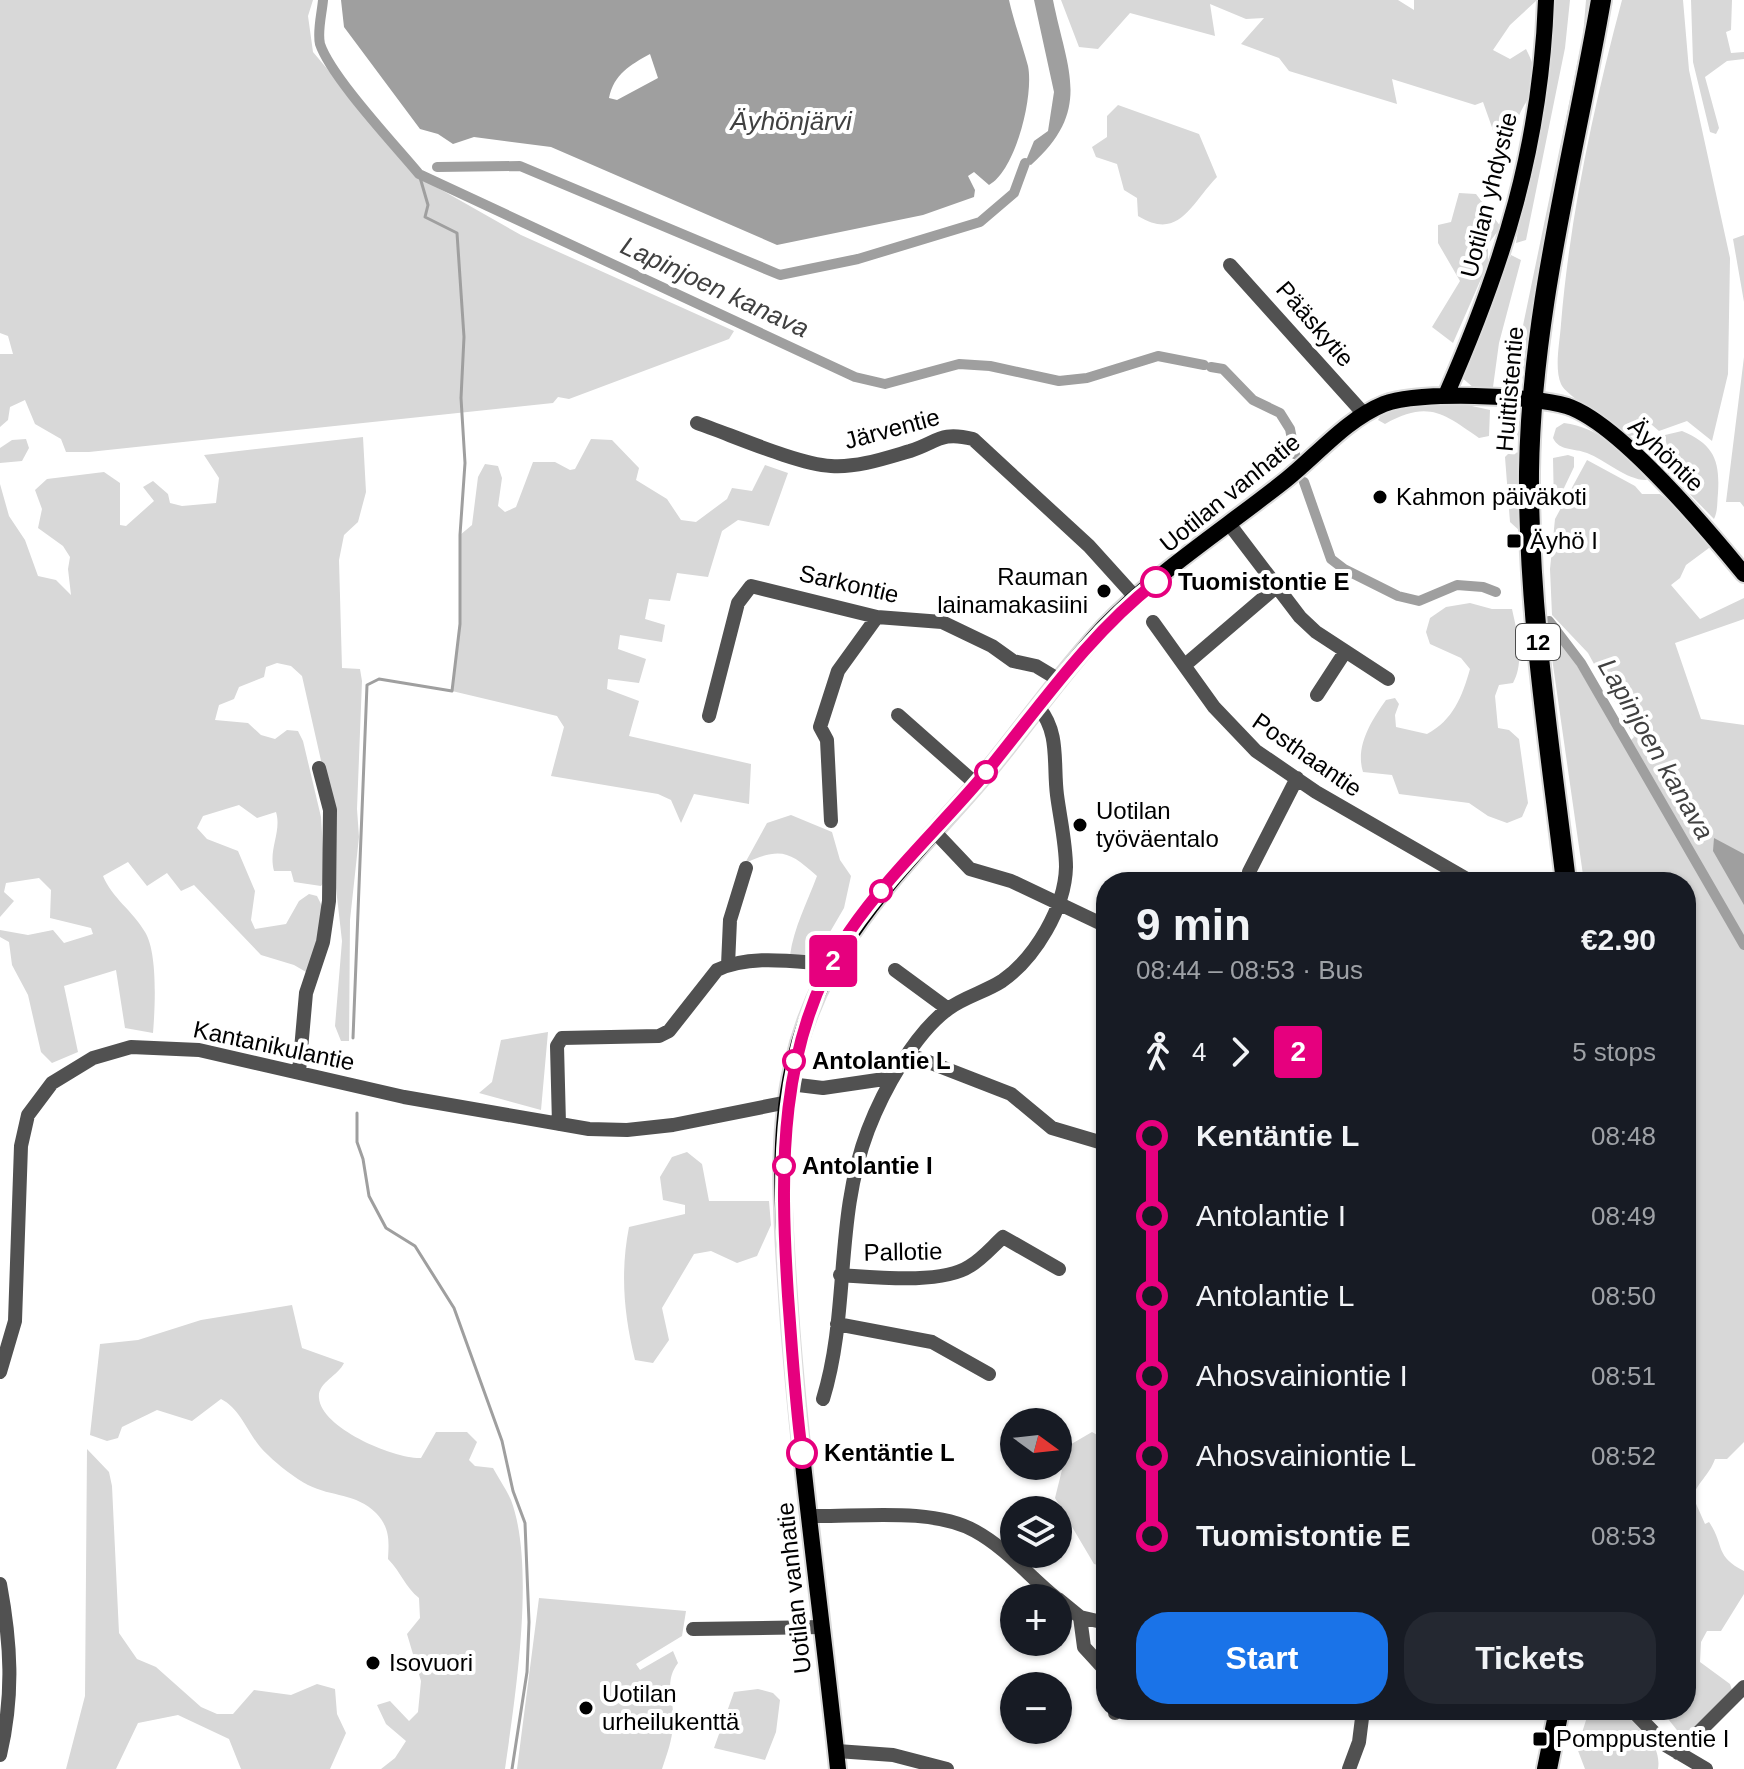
<!DOCTYPE html>
<meta charset="utf-8">
<style>
:root{--surface:#171b24;--page:#242831;--text:#f1f3f6;--muted:#9ea1a6;--accent:#1a73e8}
body{margin:0;font-family:Arial,sans-serif;background:var(--page);color:var(--text);height:100vh;display:flex;flex-direction:column;font-size:30px;white-space:nowrap}
*{box-sizing:border-box;margin:0}
p{font-size:26px;color:var(--muted)}
.icon{flex:none;width:44px;height:44px;fill:none;stroke:currentColor;stroke-width:2;stroke-linecap:round;stroke-linejoin:round}
.map{position:relative;flex:1;overflow:hidden}
.side{position:absolute;left:1096px;top:872px;width:600px;height:848px;display:flex;flex-direction:column;background:var(--surface);border-radius:32px;box-shadow:0 2px 6px #0004}
.side>*{flex:none}
.badge{padding:0 16px;border-radius:6px;font-size:28px;line-height:52px}
.needle{width:52px;rotate:105deg}
.fabs{position:absolute;left:1000px;top:1408px;display:grid;gap:16px}
.fabs a{display:grid;place-items:center;width:72px;height:72px;border-radius:50%;background:var(--surface);box-shadow:0 2px 6px #0004;font-size:40px}
.map>.badge{position:absolute;translate:-50% -50%;box-shadow:0 0 0 4px #fff}
.legs{display:flex;align-items:center;gap:12px;height:88px;padding:0 40px;font-size:26px}
.legs p{margin-inline-start:auto}
.overview{display:flex;align-items:center;justify-content:space-between;height:136px;padding:0 40px}
h1{font-size:44px;font-weight:700;line-height:60px}
.cta{display:flex;gap:16px;margin-top:auto;padding:16px 40px}
.cta a{flex:1;height:92px;border-radius:32px;background:var(--accent);color:#fff;font-size:32px;font-weight:700;line-height:92px;text-align:center}
.cta a+a{background:var(--page);color:var(--text)}
ul{padding:0 40px;list-style:none}
li{display:flex;align-items:center;gap:28px;height:80px;font-size:30px}
li i{display:grid;place-items:center;width:12px;height:100%;margin:0 10px;background:currentColor}
li i::after{content:'';width:20px;height:20px;margin:-10px;border:6px solid;border-radius:50%;background:var(--surface)}
li p{margin-inline-start:auto}
li:first-child i{background:linear-gradient(#0000 50%,currentColor 0)}
li:last-child i{background:linear-gradient(currentColor 50%,#0000 0)}
.map>svg:first-child{display:block}
.green{fill:#d8d8d8}
.water{fill:#9f9f9f;fill-rule:evenodd}
.lines{fill:none;stroke-linecap:round;stroke-linejoin:round}
.stream{stroke:#9f9f9f;stroke-width:3}
.canal{stroke:#9f9f9f;stroke-width:10}
.major-casing{stroke:#dbdbdb;stroke-width:20}
.highway-casing{stroke:#dbdbdb;stroke-width:24}
.minor{stroke:#515151;stroke-width:14}
.major{stroke:#000;stroke-width:16}
.highway{stroke:#000;stroke-width:20}
.line-1-casing{stroke:#fff;stroke-width:18}
.line-1{stroke:#e6007e;stroke-width:12}
.poi-dot{fill:#000;stroke:#fff;stroke-width:3}
.stop-1-dot{fill:#fff;stroke:#e6007e;stroke-width:4}
.labels{text-anchor:middle;stroke-width:8;stroke-linejoin:round;paint-order:stroke}
.shield{fill:#fff;stroke:#4c4c4c;stroke-width:2}
.shield-label{font-size:22px;font-weight:bold;fill:#000}
.street-label{font-size:24px;fill:#000;stroke:#fff}
.poi-label{font-size:24px;fill:#000;stroke:#fff;text-anchor:start}
.stop-label{font-size:24px;font-weight:bold;fill:#000;stroke:#fff;text-anchor:start}
.water-label{font-size:26px;font-style:italic;fill:#404040;stroke:#fff}
</style>
<div class="map">
<svg width="1744" height="1769" viewBox="0 0 1744 1769">
<rect width="100%" height="100%" fill="#fff"/>
<!-- green -->
<path class="green" d="M0 0H313L308 16 313 52 417 176 521 235 734 331 729 339 569 399 558 397 553 403 89 452H66L61 439 35 424 25 400 10 407 8 420 0 427V354H13L8 336 0 333Z
M1061 0H1398L1414 10V0H1537L1510 25 1493 50 1510 59 1526 49C1549 93 1520 96 1515 130L1505 136 1494 133 1483 102 1475 105 1392 79 1397 104 1289 71 1279 58 1241 44 1264 18 1246 19 1210 4 1215 36 1130 13 1098 49 1079 47Z
M1552 0H1570L1565 48 1526 240 1516 243Z
M1586 0H1591L1525 382 1509 393 1583 36Z
M1622 0H1683L1689 70 1730 258 1728 374 1712 441 1687 421 1659 431 1652 425 1634 426V435L1626 437C1612 424 1565 395 1561 384 1554 368 1560 341 1561 324 1570 215 1594 105 1622 0Z
M1691 0H1732L1731 30 1726 32 1731 53 1744 52V59L1727 61 1705 77 1719 128 1716 134 1710 132 1693 62Z
M1118 105 1199 134 1217 177C1190 205 1179 241 1138 216L1137 198 1124 190 1117 164 1096 157 1092 147 1107 137V116Z
M1459 193 1476 194 1501 227 1488 244V263L1453 343 1432 327 1460 281 1438 243V225L1451 222Z
M1744 235V302L1733 239Z
M1511 255 1521 260 1499 343 1493 387 1474 388 1461 377Z
M1744 357V507L1740 502H1726Z
M1454 402 1490 410 1489 436 1479 438C1443 413 1428 400 1385 424L1378 420 1384 410Z
M1499 410 1517 421 1521 437 1500 435Z
M1564 423C1598 427 1627 453 1647 480 1628 481 1605 460 1587 453 1574 448 1559 451 1553 438L1556 428Z
M1682 431C1714 444 1720 461 1718 493 1717 502 1718 511 1714 519L1671 475 1665 435Z
M363 437 366 492 358 522 344 535 339 560 342 668 360 669 362 681 357 809 359 837 350 920 349 1041H341L335 1026 342 941 322 765 302 676 291 666 277 663 266 667 264 677 239 687 234 699 219 705 215 720 248 723 261 735 275 739 287 730 298 731 303 741 321 817 325 881 321 886 294 882 291 871H274C268 849 282 832 276 812L257 818 239 805 203 816 197 828 207 839 238 851 255 891 251 920 255 929 286 924 299 901 309 894 317 896 322 906 313 976 294 965 261 955 194 885 181 891 167 873 147 886 128 862 103 876C112 898 133 911 145 932 158 953 155 1009 153 1033L125 1028 116 970 64 986 78 1052 52 1063 41 1052 28 995 12 965 9 942 0 937V930L28 935 53 930 64 943 93 934 91 928 50 918 51 890 39 878 6 883 4 892 14 901 0 917V484L9 516 25 540 38 576 56 580 71 595 68 569 70 557 63 546 38 528 42 509 35 490 47 479 104 472 120 483V525L126 526 154 501 143 487 153 481 168 494 170 503 182 506 216 503 219 478 204 455Z
M26 439 29 448 22 461 0 463V448L12 440Z
M591 439 612 440 639 468 636 480 667 499 681 520 696 522 727 499 732 488 752 491 765 465 788 473 769 526 738 520 722 531 708 577 677 573 670 601 649 599 645 619 665 625 662 642 620 635 618 649 646 659 639 683 608 679 607 689 639 701 629 736 751 764 749 804 694 794 681 823 671 800 658 794 551 776 564 727 557 716 452 691 460 624V535L472 525 478 477 485 464 498 466 502 478 498 506 505 512 516 507 533 462H555L570 470 575 469Z
M1528 452 1521 532 1510 522 1505 457 1509 453Z
M1568 455 1574 457V467L1554 509 1553 458Z
M1587 460 1635 486 1642 494H1660L1678 508 1713 545 1686 565 1680 578 1671 585 1700 619 1744 598V619L1675 643 1701 719 1744 725V1442L1727 1459H1715C1709 1476 1698 1481 1693 1497L1705 1524 1709 1522C1725 1545 1714 1556 1744 1571V1594L1721 1631H1707L1701 1642 1700 1662 1730 1684 1732 1690 1684 1739 1661 1710H1686V882H1584L1548 630 1570 654 1625 746 1634 737 1588 653 1552 615 1550 569 1555 519Z
M1470 603 1492 609H1512C1517 632 1525 662 1513 683L1499 685 1495 696 1498 728 1509 730 1519 739 1528 803 1522 817 1507 823 1488 816 1469 803 1399 794 1392 775 1363 772C1355 747 1371 721 1386 700L1395 698 1399 704 1395 715 1396 727 1427 734C1453 720 1462 697 1470 669L1461 658 1430 644 1426 632 1430 618 1446 607Z
M791 815 832 832 840 860 851 876 844 908 816 956 790 955C794 927 807 903 817 876 789 851 781 847 745 863L767 823Z
M548 1032 541 1110 479 1093 492 1082 501 1040Z
M687 1152 702 1164 709 1201H769L771 1225 757 1256 737 1263 711 1251 694 1254 662 1308 669 1340 653 1363 635 1360C624 1315 620 1273 629 1227L685 1214V1205L663 1200 660 1177 672 1157Z
M292 1305 302 1348 344 1363C338 1376 317 1383 319 1398 321 1428 394 1459 421 1458L436 1432H467L477 1442 469 1460 475 1466 493 1468C499 1479 506 1489 511 1500 536 1567 515 1698 505 1769H381L395 1758 406 1741 386 1724 377 1705 390 1701 409 1721 418 1712 421 1681 407 1634 420 1618 419 1598C405 1587 401 1572 388 1559 389 1540 390 1528 376 1513 356 1493 332 1497 308 1485 295 1478 279 1466 268 1455 249 1439 243 1410 221 1399L192 1421 157 1410 122 1427 118 1438 107 1441 90 1435 100 1344 138 1340 201 1320Z
M1092 1432 1106 1440V1567L1094 1564 1055 1498 1068 1446Z
M87 1449 109 1472 112 1486 119 1633 137 1659 156 1667 201 1707 217 1714H233L254 1690 291 1695 317 1684 335 1689 337 1714 346 1733 330 1769H241L229 1739 178 1715 138 1723 116 1769H66L85 1696Z
M539 1598 686 1611 682 1636 636 1664 640 1670 673 1651 678 1663C662 1684 676 1702 673 1725 672 1741 667 1754 662 1769H517Z
M758 1689 773 1693 780 1700 776 1732 765 1760 714 1748 734 1692Z
M1595 1710 1625 1712C1641 1727 1662 1746 1658 1769H1585L1577 1748 1588 1714Z"/>
<!-- water -->
<path class="water" d="M341 0H1009C1014 22 1022 44 1028 66 1034 95 1016 170 989 185L974 172 968 176 975 190 974 197 923 215 777 245 551 147 474 137 453 144 438 134 420 129 344 27ZM650 54 658 78 617 100 609 98C614 74 630 65 650 54Z
M1034 0H1053C1067 70 1093 110 1031 165L1025 163 1034 141 1048 131 1054 92Z
M1714 838 1744 854V905L1713 851Z"/>
<g class="lines">
<!-- stream -->
<path class="stream" d="M353 1038 367 685 379 679 452 691 460 624V535L465 463 461 398 464 337 457 233 425 217 428 205 419 174
M357 1113V1142L363 1159 369 1196 386 1228 415 1246 454 1308 502 1441 513 1491 525 1523 529 1622 527 1672 512 1769"/>
<!-- canal -->
<path class="canal" d="M323 0C322 13 317 31 320 44 331 77 395 145 419 174L855 377 885 384 959 364 990 366 1059 381 1087 378 1158 356 1204 365
M437 167 520 166 780 275 858 259 980 222 1014 193 1025 163
M1211 367 1223 369 1253 400 1280 413 1290 429 1295 454
M1304 482 1331 559 1344 569 1398 596 1419 601 1457 585 1483 587 1496 592
M1549 621 1581 663 1744 945"/>
<defs>
<path id="major" d="M1446 395C1504 263 1541 145 1546 0
M838 1769C822 1616 800 1464 789 1311 784 1231 775 1145 793 1066 820 946 898 874 975 786 1019 735 1058 676 1104 627 1158 571 1227 527 1287 479 1318 454 1347 419 1384 404 1417 391 1532 395 1567 406 1619 423 1708 530 1744 574"/>
<path id="highway" d="M1566 882C1550 747 1528 609 1529 472 1531 313 1574 156 1601 0
M1547 1769 1559 1710"/>
</defs>
<!-- major casing -->
<use href="#major" class="major-casing"/>
<!-- highway casing -->
<use href="#highway" class="highway-casing"/>
<!-- minor -->
<path class="minor" d="M1230 265 1364 414
M697 423C732 435 797 464 831 466 857 468 886 458 910 451 938 442 940 431 973 439L1089 546 1136 598
M1230 525 1300 617 1316 632 1388 679
M1153 622 1214 707 1256 751 1316 792 1472 882
M1185 665 1275 588
M1317 695 1345 652
M898 715 976 784
M709 716 738 603 751 586 877 617 942 622 992 646 1013 661 1036 666 1061 681
M831 821 827 740 820 727 838 671 877 617
M934 831 970 869 1011 881 1106 926
M1249 872 1297 778
M728 965 730 920 746 868
M895 970 948 1009
M908 1054 1011 1094 1052 1128 1106 1144
M299 1072 306 993 323 942 329 901 330 810 319 768
M790 1084 823 1088 891 1078
M559 1124 557 1046 562 1038 659 1036 669 1031 717 970C750 954 795 962 831 964
M840 1275C873 1277 941 1285 970 1266 982 1259 992 1247 1003 1237L1059 1269
M837 1324 932 1342 989 1374
M0 1372 15 1321 21 1146 28 1115 52 1083 93 1058 131 1047 199 1050 404 1097 589 1129 627 1130 673 1125 788 1102
M823 1399C850 1311 834 1219 868 1130 883 1091 914 1034 948 1009 964 997 985 992 1002 981 1035 958 1065 908 1066 867 1066 844 1060 818 1057 795 1053 764 1060 733 1039 708
M811 1516C858 1517 933 1507 975 1531 1006 1548 1029 1576 1056 1598
M0 1584C11 1643 14 1695 0 1755
M1058 1599 1080 1617 1106 1623
M1080 1617 1084 1647 1106 1671
M693 1629 822 1627
M1115 1710V1713
M1632 1710 1667 1746 1706 1769
M837 1751 893 1755 947 1769
M1678 1753 1744 1687
M1349 1769 1359 1742 1363 1710"/>
<!-- major -->
<use href="#major" class="major"/>
<!-- highway -->
<use href="#highway" class="highway"/>
</g>
<g class="lines">
<defs>
<path id="line-1" d="M802 1453C795 1401 792 1348 788 1296 780 1171 777 1041 849 932 888 875 939 828 983 776 1038 709 1088 635 1156 582"/>
</defs>
<!-- line-1 casing -->
<use href="#line-1" class="line-1-casing"/>
<!-- line-1 -->
<use href="#line-1" class="line-1"/>
</g>
<!-- markers -->
<g class="poi-dot">
<circle cx="1380" cy="497" r="8"/>
<rect x="1506" y="533" width="16" height="16" rx="4"/>
<circle cx="1104" cy="591" r="8"/>
<circle cx="1080" cy="825" r="8"/>
<circle cx="373" cy="1663" r="8"/>
<circle cx="586" cy="1708" r="8"/>
<rect x="1532" y="1731" width="16" height="16" rx="4"/>
</g>
<g class="stop-1-dot">
<circle cx="1156" cy="582" r="14"/>
<circle cx="986" cy="772" r="10"/>
<circle cx="881" cy="891" r="10"/>
<circle cx="794" cy="1061" r="10"/>
<circle cx="784" cy="1166" r="10"/>
<circle cx="802" cy="1453" r="14"/>
</g>
<g class="labels">
<!-- shield labels -->
<rect class="shield" x="1516" y="624" width="44" height="36" rx="6"/>
<g class="shield-label">
<text x="1538" y="650">12</text>
</g>
<!-- street labels -->
<g class="street-label">
<text transform="translate(1489 195) rotate(-76)" y="8">Uotilan yhdystie</text>
<text transform="translate(1315 324) rotate(49)" y="8">Pääskytie</text>
<text transform="translate(1510 389) rotate(-85)" y="8">Huittistentie</text>
<text transform="translate(892 429) rotate(-15)" y="8">Järventie</text>
<text transform="translate(1666 455) rotate(44)" y="8">Äyhöntie</text>
<text transform="translate(1230 493) rotate(-39)" y="8">Uotilan vanhatie</text>
<text transform="translate(849 584) rotate(13)" y="8">Sarkontie</text>
<text transform="translate(1307 755) rotate(35)" y="8">Posthaantie</text>
<text transform="translate(274 1046) rotate(12)" y="8">Kantanikulantie</text>
<text transform="translate(903 1252) rotate(-1)" y="8">Pallotie</text>
<text transform="translate(794 1588) rotate(-96)" y="8">Uotilan vanhatie</text>
</g>
<!-- poi labels -->
<g class="poi-label">
<text x="1396" y="505">Kahmon päiväkoti</text>
<text x="1530" y="549">Äyhö I</text>
<text x="1088" y="585" text-anchor="end">Rauman<tspan x="1088" dy="28">lainamakasiini</tspan></text>
<text x="1096" y="819">Uotilan<tspan x="1096" dy="28">työväentalo</tspan></text>
<text x="389" y="1671">Isovuori</text>
<text x="602" y="1702">Uotilan<tspan x="602" dy="28">urheilukenttä</tspan></text>
<text x="1556" y="1747">Pomppustentie I</text>
</g>
<!-- stop labels -->
<g class="stop-label">
<text x="1178" y="590">Tuomistontie E</text>
<text x="812" y="1069">Antolantie L</text>
<text x="802" y="1174">Antolantie I</text>
<text x="824" y="1461">Kentäntie L</text>
</g>
<!-- water labels -->
<g class="water-label">
<text x="791" y="130">Äyhönjärvi</text>
<text transform="translate(715 287) rotate(25)" y="9">Lapinjoen kanava</text>
<text transform="translate(1656 749) rotate(60)" y="9">Lapinjoen kanava</text>
</g>
</g>
</svg>
<div class="fabs">
<a><svg class="needle" viewBox="-14 -14 28 28"><path d="M0-13l5 13h-10z" fill="#e53935"/><path d="M0 13l5-13h-10z" fill="#9ea1a6"/></svg></a>
<a><svg class="icon" aria-label="layers" viewBox="0 0 24 24"><path d="M12 4l9 5-9 5-9-5zM3 14l9 5 9-5"/></svg></a>
<a>+</a>
<a>−</a>
</div>
<b class="badge" style="left:833px;top:961px;background:#e6007e;color:#fff">2</b>
<section class="side">
<div class="overview"><div><h1>9 min</h1><p>08:44 – 08:53 · Bus</p></div><b>€2.90</b></div>
<div class="legs"><svg class="icon" aria-label="walk" viewBox="0 0 24 24"><circle cx="13" cy="4" r="2"/><path d="M13 8l-2 6 4 7M11 14l-3 7M7 12l3-4h3l4 4"/></svg>4<svg class="icon" aria-label="forward" viewBox="0 0 24 24"><path d="M9 5l7 7-7 7"/></svg><b class="badge" style="background:#e6007e;color:#fff">2</b><p>5 stops</p></div>
<ul>
<li><i style="color:#e6007e"></i><b>Kentäntie L</b><p>08:48</p></li>
<li><i style="color:#e6007e"></i><span>Antolantie I</span><p>08:49</p></li>
<li><i style="color:#e6007e"></i><span>Antolantie L</span><p>08:50</p></li>
<li><i style="color:#e6007e"></i><span>Ahosvainiontie I</span><p>08:51</p></li>
<li><i style="color:#e6007e"></i><span>Ahosvainiontie L</span><p>08:52</p></li>
<li><i style="color:#e6007e"></i><b>Tuomistontie E</b><p>08:53</p></li>
</ul>
<div class="cta"><a>Start</a><a>Tickets</a></div>
</section>
</div>
